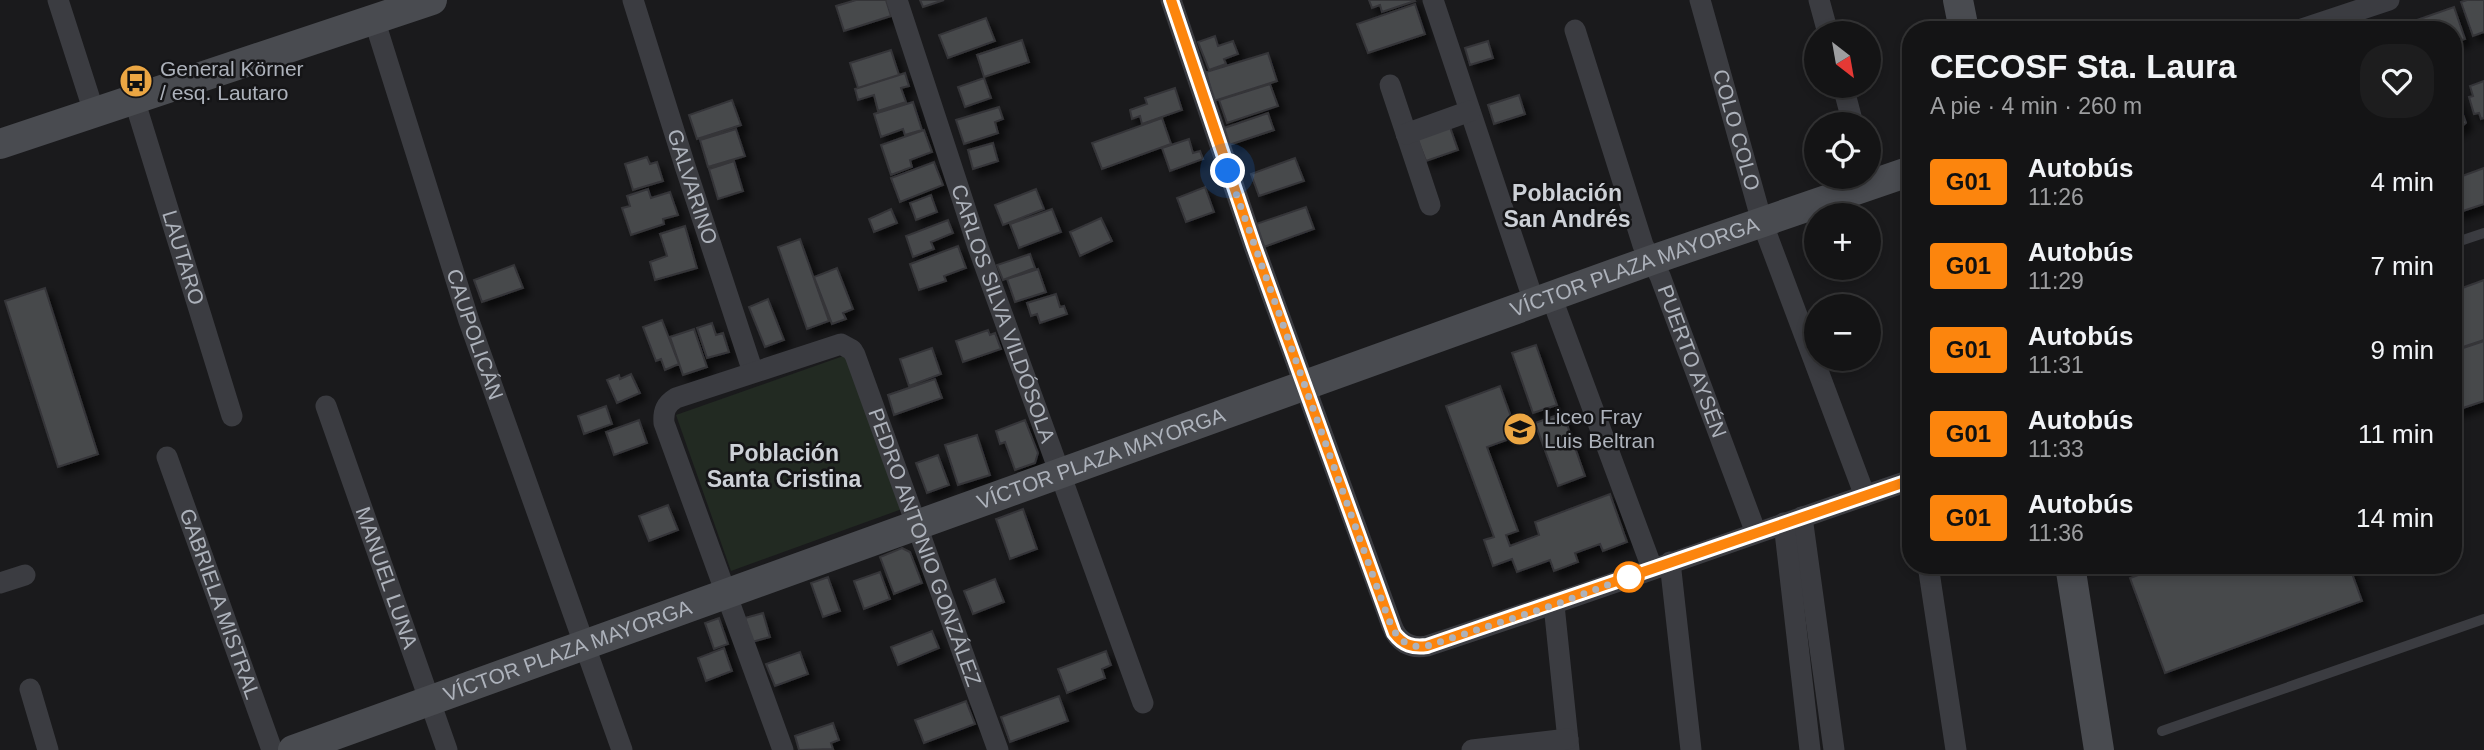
<!DOCTYPE html>
<html lang="es">
<meta charset="utf-8">
<style>
:root{--surface:#141415;--page:#1d1d1e;--text:#f1f3f6;--muted:#9d9ea0;--line:#333334}
body{margin:0;font-family:Helvetica,sans-serif;background:var(--page);color:var(--text);height:100vh;display:flex;flex-direction:column;font-size:26px;white-space:nowrap}
*{box-sizing:border-box;margin:0}
p{font-size:23px;color:var(--muted)}
.icon{flex:none;width:38px;height:38px;fill:none;stroke:currentColor;stroke-width:2;stroke-linecap:round;stroke-linejoin:round}
.map{position:relative;flex:1;overflow:hidden}
.sheet{position:absolute;left:1902px;top:21px;width:560px;height:553px;display:flex;flex-direction:column;background:var(--surface);border-radius:28px;box-shadow:0 4px 10px #0003,0 0 0 2px var(--line)}
.sheet>*{flex:none}
.badge{padding:0 14px;border-radius:5px;font-size:24px;line-height:46px}
.needle{width:46px;rotate:149deg}
.buttons{position:absolute;left:1804px;top:21px;display:grid;gap:14px}
.buttons a{display:grid;place-items:center;width:77px;height:77px;border-radius:50%;background:var(--surface);box-shadow:0 4px 10px #0003,0 0 0 2px var(--line);font-size:35px}
.you{position:absolute;width:35px;height:35px;margin:-18px;border:5px solid #fff;border-radius:50%;background:#1a73e8;box-shadow:0 0 0 10px #1a73e833}
.map>.badge{position:absolute;translate:-50% -50%;box-shadow:0 0 0 4px #fff}
.round{display:grid;place-items:center;flex:none;width:74px;height:74px;border-radius:28px;background:var(--page)}
.overview{display:flex;align-items:center;justify-content:space-between;height:119px;padding:0 28px}
h1{font-size:33px;font-weight:800;line-height:52px}
ul{padding:0;list-style:none}
li{display:flex;align-items:center;gap:21px;height:84px;padding:0 28px}
li div{flex:1}
li b{display:block;font-size:26px}
li em{font-style:normal}
li .badge{min-width:77px;font-weight:700;text-align:center}
.map>svg:first-child{display:block}
.green{fill:#222a22}
.building{fill:#47484c;stroke:#343438;stroke-width:2;filter:url(#shadow)}
.lines{fill:none;stroke-linecap:round;stroke-linejoin:round}
.lane{stroke:#3b3c41;stroke-width:10}
.street{stroke:#3b3c41;stroke-width:21}
.secondary{stroke:#494b50;stroke-width:30}
.line-casing{stroke:#fff;stroke-width:16}
.line{stroke:#fc850d;stroke-width:10}
.walk{stroke:#adb2bb;stroke-width:7;stroke-dasharray:0 12.6}
.stop-dot{fill:#fff;stroke:#fc850d;stroke-width:3.5}
.labels{text-anchor:middle;stroke-width:5;stroke-linejoin:round;paint-order:stroke}
.poi-label{font-size:21px;fill:#adb2bb;stroke:#151517;text-anchor:start}
.street-label{font-size:21px;fill:#adb2bb;stroke:#151517}
.neighbourhood-label{font-size:23px;font-weight:bold;fill:#cdd1d7;stroke:#151517}
</style>
<div class="map">
<svg width="2484" height="750" viewBox="0 0 2484 750">
<defs>
<filter id="shadow"><feDropShadow dx="6" dy="6" stdDeviation="3.5" flood-color="#0009"/></filter>
</defs>
<rect width="100%" height="100%" fill="#1a1a1c"/>
<!-- green -->
<path class="green" d="M849 354 902 509 731 571 676 415Z"/>
<!-- building -->
<path class="building" d="M856 0H886L891 16 844 31 836 6Z
M920 0H944L923 7Z
M1369 0H1414L1415 1 1382 12 1380 5 1372 8Z
M2467 0H2484V32L2473 36 2461 2Z
M1415 4 1425 34 1368 53 1357 24Z
M2454 7 2465 39 2454 43V30H2401L2400 26Z
M986 18 995 41 948 58 939 35Z
M1215 36 1218 46 1233 41 1238 54 1224 59 1226 64 1209 70 1198 42Z
M1022 40 1029 62 984 77 977 55Z
M1488 41 1493 58 1470 65 1465 48Z
M891 50 899 75 858 88 850 63Z
M1268 53 1277 81 1214 101 1206 72Z
M905 73 909 86 901 88 906 102 878 111 874 95 858 100 855 89Z
M984 78 991 98 965 107 958 87Z
M2484 81V118L2481 119 2479 113 2474 114 2469 97 2473 96 2470 86Z
M1270 84 1278 106 1227 123 1219 100Z
M1175 88 1182 110 1142 124 1140 116 1132 119 1130 110 1147 104 1145 98Z
M2455 92 2466 123 2454 132V93Z
M1519 95 1525 114 1494 124 1488 105Z
M732 100 741 125 697 139 689 115Z
M913 102 922 130 905 135 903 129 881 137 874 114Z
M999 107 1003 119 995 122 998 133 964 144 956 120Z
M1268 113 1274 130 1229 145 1224 128Z
M1162 118 1171 144 1102 169 1092 143Z
M1450 127 1458 150 1426 161 1417 138Z
M736 129 745 156 708 167 700 140Z
M924 130 932 152 910 160 912 167 891 175 881 145Z
M1189 139 1193 153 1200 151 1203 159 1170 171 1162 148Z
M993 143 998 161 973 169 968 150Z
M647 157 650 164 657 162 663 181 633 190 625 164Z
M1295 158 1304 181 1259 196 1251 174Z
M734 161 743 191 718 199 709 169Z
M934 162 943 185 900 202 891 178Z
M2484 168V204L2454 214V179Z
M1205 187 1214 212 1186 222 1177 198Z
M648 189 651 198 670 192 678 215 663 219 664 224 631 235 622 208 630 206 627 196Z
M1036 189 1044 209 1003 225 995 205Z
M931 195 937 212 916 220 910 203Z
M1306 207 1314 229 1264 247 1256 224Z
M891 209 897 223 874 232 869 219Z
M1052 209 1061 232 1019 248 1010 224Z
M1101 218 1112 241 1080 256 1070 232Z
M948 220 953 233 931 242 934 249 913 257 906 236Z
M685 226 697 268 655 280 650 262 667 256 660 234Z
M800 239 829 321 807 329 778 247Z
M958 246 966 268 944 276 946 281 919 290 910 264Z
M1030 254 1035 268 1003 280 997 265Z
M514 265 523 288 482 302 474 280Z
M837 268 853 309 843 313 846 319 832 324 814 277Z
M1038 269 1046 292 1015 302 1007 279Z
M2484 280V340L2454 350V291Z
M45 288 98 454 58 467 5 301Z
M1056 294 1060 307 1064 306 1067 314 1040 323 1037 314 1031 316 1027 303Z
M768 299 784 340 765 347 749 307Z
M662 320 679 364 665 370 661 359 656 361 643 327Z
M712 323 716 335 723 333 729 352 707 358 697 328Z
M694 329 707 367 683 375 670 337Z
M988 330 990 335 995 333 1001 349 963 362 956 341Z
M2484 341V401L2454 411V351Z
M1536 345 1557 405 1533 413 1512 353Z
M932 348 941 374 909 386 900 359Z
M631 374 640 393 617 403 607 380 619 375 620 379Z
M935 379 942 398 894 415 888 395Z
M1500 386 1518 436 1487 447 1518 531 1506 535 1510 546 1539 535 1535 522 1610 494 1627 542 1603 551 1600 544 1575 553 1578 562 1554 571 1550 560 1517 572 1512 559 1493 566 1484 540 1494 537 1446 406Z
M606 406 612 424 584 434 578 416Z
M1563 413 1585 476 1558 486 1535 423Z
M639 420 647 443 614 455 606 432Z
M1025 420 1038 453 1035 463 1015 470 1005 442 1000 444 996 431Z
M977 435 990 475 958 485 945 445Z
M938 455 949 485 927 493 916 463Z
M668 505 678 530 649 541 639 516Z
M1023 509 1037 549 1010 559 996 519Z
M902 548 910 552 922 583 894 594 880 557Z
M2165 565H2349L2362 601 2165 673 2130 578Z
M880 572 890 599 864 609 854 581Z
M828 577 840 611 823 617 811 583Z
M995 579 1004 602 973 614 964 591Z
M763 613 770 637 752 642 745 618Z
M719 618 728 644 714 649 705 623Z
M932 631 939 648 898 665 891 647Z
M724 648 732 671 706 681 698 658Z
M1106 651 1111 665 1102 669 1105 678 1067 693 1058 669Z
M800 652 808 674 775 686 766 664Z
M1059 696 1068 721 1010 742 1001 717Z
M966 701 975 724 924 743 915 720Z
M833 723 839 740 831 743 833 749 799 750 795 736Z"/>
<g class="lines">
<!-- lane -->
<path class="lane" d="M2454 243 2484 233
M2162 731 2484 619"/>
<!-- street -->
<g class="street">
<path d="M58 0 94 112"/>
<path id="s1" d="M633 0 685 166 753 372"/>
<path id="s2" d="M897 0 978 247 1143 703"/>
<path d="M1171 0 1254 246 1392 626C1398 642 1410 649 1427 646 1589 593 1749 535 1911 480"/>
<path d="M1433 0 1534 302"/>
<path id="s3" d="M1700 0 1762 222 1865 496"/>
<path d="M1819 0 1828 33"/>
<path id="s4" d="M374 19 469 321 622 750"/>
<path id="s5" d="M1575 30 1643 245 1660 276 1756 533"/>
<path d="M2299 30 2389 0"/>
<path d="M1390 85 1430 205"/>
<path d="M1843 86 1853 124"/>
<path id="s6" d="M134 99 232 416"/>
<path d="M1406 134 1470 111"/>
<path d="M1551 296 1652 568"/>
<path id="s7" d="M326 406 447 750"/>
<path id="s8" d="M167 457 272 750"/>
<path d="M1802 517 1834 750"/>
<path d="M1784 523 1810 750"/>
<path d="M1670 562 1691 750"/>
<path d="M1928 565 1956 750"/>
<path d="M0 583 25 575"/>
<path d="M1554 605 1569 750"/>
<path d="M30 689 48 750"/>
<path id="s9" d="M783 750 664 423C663 411 666 404 676 398L841 344 852 350 855 355 998 750"/>
<path d="M1472 750 1568 739"/>
</g>
<!-- secondary -->
<g class="secondary">
<path d="M1958 0 1964 30"/>
<path d="M0 144 432 0"/>
<path d="M2070 565 2099 750"/>
<path id="s10" d="M293 750 1652 260 1911 171"/>
</g>
</g>
<g class="lines">
<defs>
<path id="line" d="M1171 0 1254 246 1394 633C1403 645 1413 648 1427 646 1589 592 1750 535 1911 480"/>
</defs>
<!-- line casing -->
<use href="#line" class="line-casing"/>
<!-- line -->
<use href="#line" class="line"/>
<!-- walk -->
<path class="walk" d="M1228 171 1382 601C1391 625 1396 650 1427 646L1554 605 1629 577"/>
</g>
<!-- icons -->
<defs>
<symbol id="bus-disc" viewBox="-11 -11 22 22"><circle r="9.5" fill="#eba643" stroke="#151517"/><path d="M-5-6H5V4H4V6H2V4H-2V6H-4V4H-5ZM-3.5-4V0h7V-4ZM-3.5 1.2v1.5H-2V1.2ZM2 1.2v1.5H3.5V1.2Z" fill="#111"/></symbol>
<symbol id="school-disc" viewBox="-11 -11 22 22"><circle r="9.5" fill="#eba643" stroke="#151517"/><path d="M0-5L7-2L0 1L-7-2ZM-4 1L0 2.5L4 1V4Q0 6-4 4Z" fill="#111"/></symbol>
</defs>
<g fill-rule="evenodd">
<use href="#bus-disc" x="117" y="62" width="38" height="38"/>
<use href="#school-disc" x="1501" y="410" width="38" height="38"/>
</g>
<!-- markers -->
<circle class="stop-dot" cx="1629" cy="577" r="14"/>
<g class="labels">
<!-- poi labels -->
<g class="poi-label">
<text x="160" y="76">General Körner<tspan x="160" dy="24">/ esq. Lautaro</tspan></text>
<text x="1544" y="424">Liceo Fray<tspan x="1544" dy="24">Luis Beltran</tspan></text>
</g>
<!-- street labels -->
<g class="street-label">
<text dy="7" stroke="none"><textPath href="#s3" startOffset="135">COLO COLO</textPath></text>
<text dy="7" stroke="none"><textPath href="#s1" startOffset="196">GALVARINO</textPath></text>
<text dy="7" stroke="none"><textPath href="#s6" startOffset="166">LAUTARO</textPath></text>
<text dy="7" stroke="none"><textPath href="#s10" startOffset="1426">VÍCTOR PLAZA MAYORGA</textPath></text>
<text dy="7" stroke="none"><textPath href="#s2" startOffset="331">CARLOS SILVA VILDÓSOLA</textPath></text>
<text dy="7" stroke="none"><textPath href="#s4" startOffset="331">CAUPOLICÁN</textPath></text>
<text dy="7" stroke="none"><textPath href="#s5" startOffset="352">PUERTO AYSÉN</textPath></text>
<text dy="7" stroke="none"><textPath href="#s10" startOffset="859">VÍCTOR PLAZA MAYORGA</textPath></text>
<text dy="7" stroke="none"><textPath href="#s9" startOffset="774">PEDRO ANTONIO GONZÁLEZ</textPath></text>
<text dy="7" stroke="none"><textPath href="#s7" startOffset="182">MANUEL LUNA</textPath></text>
<text dy="7" stroke="none"><textPath href="#s8" startOffset="156">GABRIELA MISTRAL</textPath></text>
<text dy="7" stroke="none"><textPath href="#s10" startOffset="292">VÍCTOR PLAZA MAYORGA</textPath></text>
</g>
<!-- neighbourhood labels -->
<g class="neighbourhood-label">
<text x="1567" y="201">Población<tspan x="1567" dy="26">San Andrés</tspan></text>
<text x="784" y="461">Población<tspan x="784" dy="26">Santa Cristina</tspan></text>
</g>
</g>
</svg>
<div class="buttons">
<a><svg class="needle" viewBox="-14 -14 28 28"><path d="M0-13l5 13h-10z" fill="#e53935"/><path d="M0 13l5-13h-10z" fill="#9d9ea0"/></svg></a>
<a><svg class="icon" aria-label="locate" viewBox="0 0 24 24"><circle cx="12" cy="12" r="6"/><path d="M12 2v4M12 18v4M2 12h4M18 12h4"/></svg></a>
<a>+</a>
<a>−</a>
</div>
<div class="you" style="left:1228px;top:171px"></div>
<section class="sheet">
<div class="overview"><div><h1>CECOSF Sta. Laura</h1><p>A pie · 4 min · 260 m</p></div><a class="round"><svg class="icon" aria-label="heart" viewBox="0 0 24 24"><path d="M12 20l-8-8c-3-5 5-10 8-4 3-6 11-1 8 4z"/></svg></a></div>
<ul>
<li><span class="badge" style="background:#fc850d;color:#111">G01</span><div><b>Autobús</b><p>11:26</p></div><em>4 min</em></li>
<li><span class="badge" style="background:#fc850d;color:#111">G01</span><div><b>Autobús</b><p>11:29</p></div><em>7 min</em></li>
<li><span class="badge" style="background:#fc850d;color:#111">G01</span><div><b>Autobús</b><p>11:31</p></div><em>9 min</em></li>
<li><span class="badge" style="background:#fc850d;color:#111">G01</span><div><b>Autobús</b><p>11:33</p></div><em>11 min</em></li>
<li><span class="badge" style="background:#fc850d;color:#111">G01</span><div><b>Autobús</b><p>11:36</p></div><em>14 min</em></li>
</ul>
</section>
</div>
